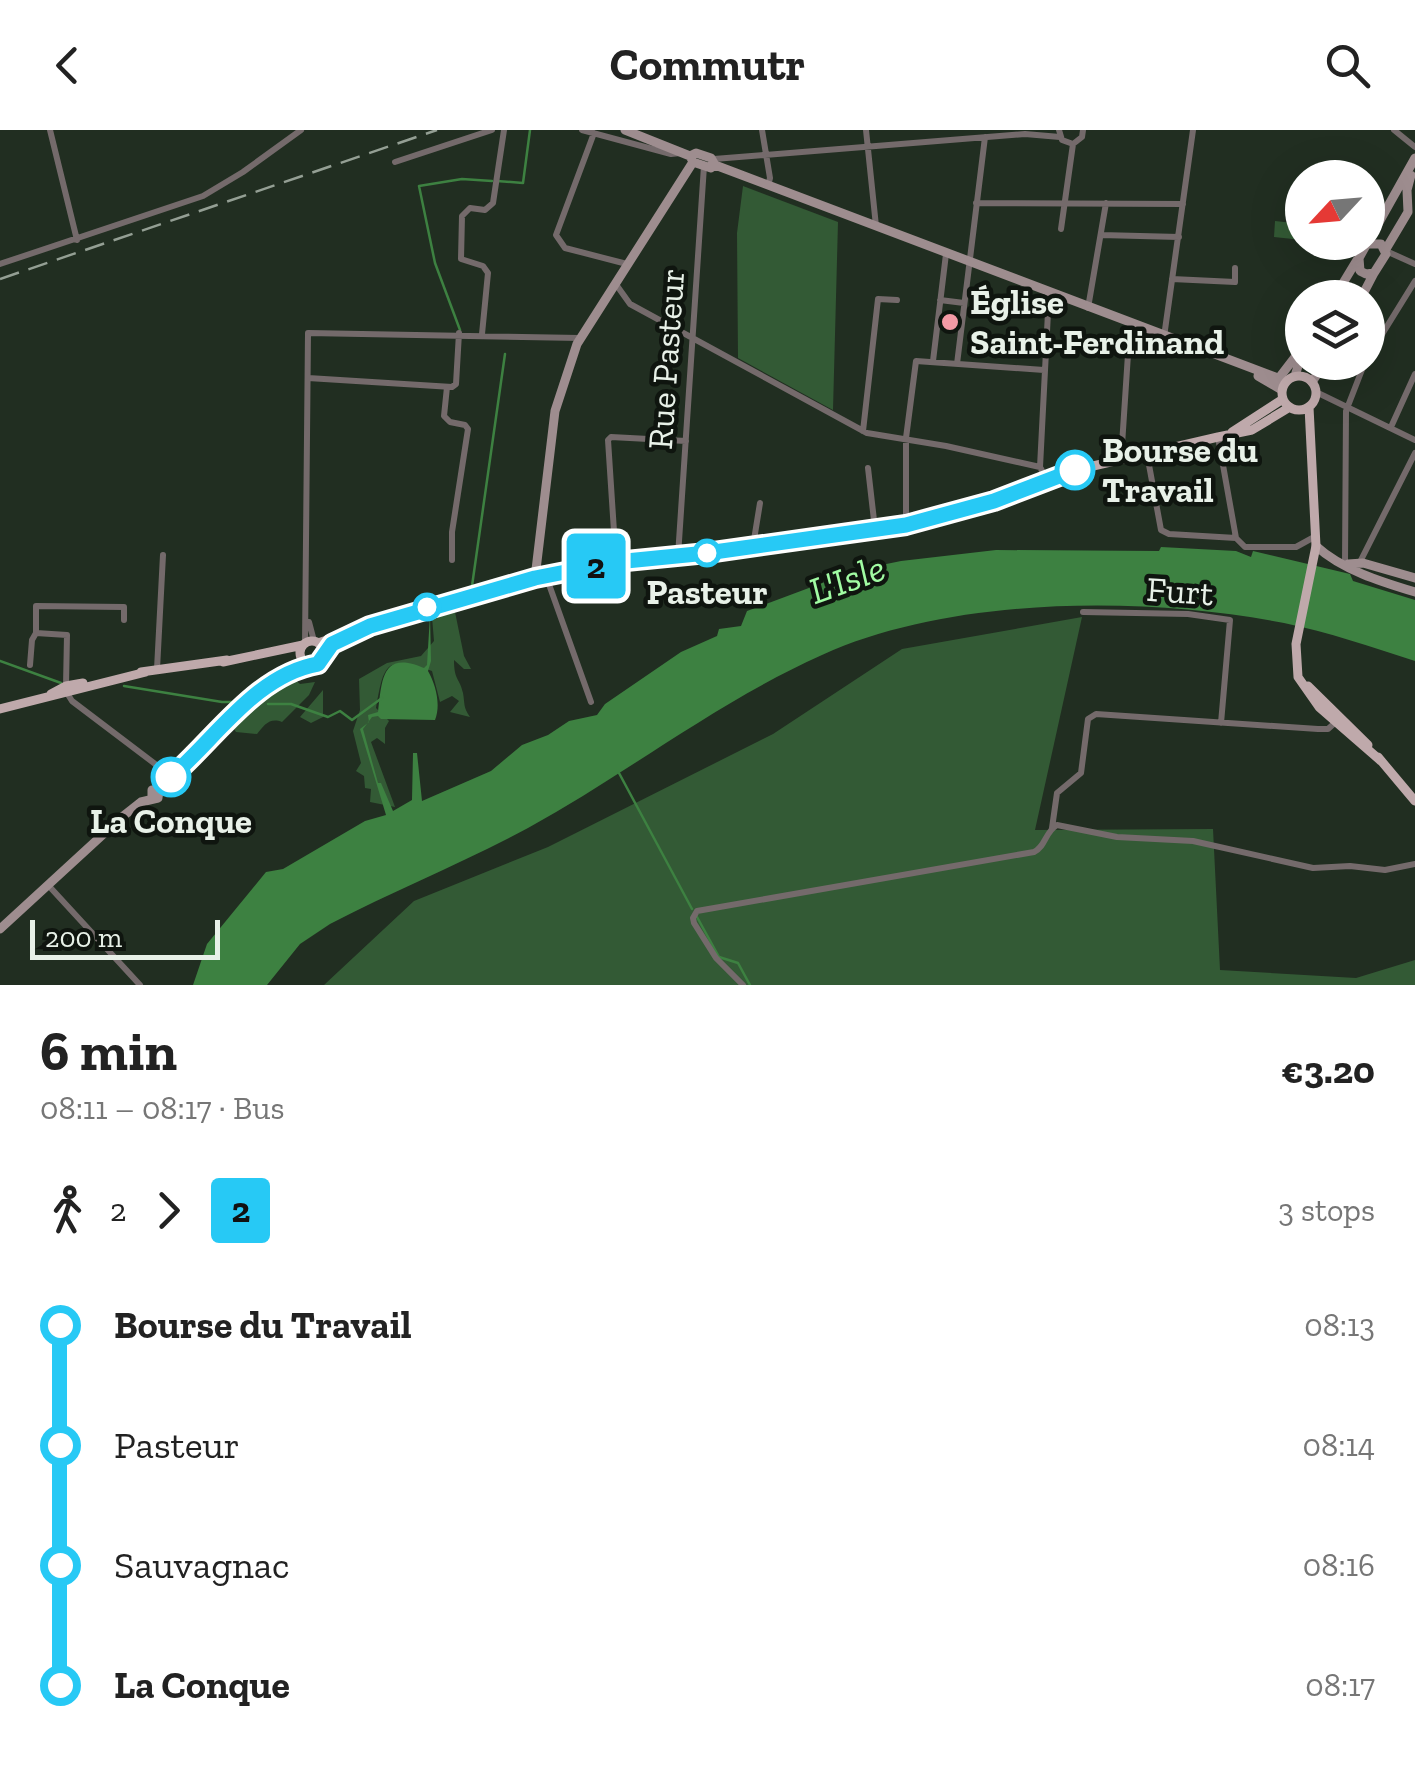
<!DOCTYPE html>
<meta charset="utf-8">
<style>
:root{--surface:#fff;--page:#f6f6f6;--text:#222;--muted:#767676}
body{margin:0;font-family:"Zilla Slab",serif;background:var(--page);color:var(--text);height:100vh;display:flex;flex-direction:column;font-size:38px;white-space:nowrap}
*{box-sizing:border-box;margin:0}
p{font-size:32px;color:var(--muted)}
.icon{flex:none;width:55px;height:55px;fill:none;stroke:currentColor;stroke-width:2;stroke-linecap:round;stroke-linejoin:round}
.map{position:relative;height:855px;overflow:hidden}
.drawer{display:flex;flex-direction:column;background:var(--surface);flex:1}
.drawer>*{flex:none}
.badge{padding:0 20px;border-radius:8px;font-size:35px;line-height:65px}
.needle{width:65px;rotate:244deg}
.fabs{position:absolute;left:1285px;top:30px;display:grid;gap:20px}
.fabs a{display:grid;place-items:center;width:100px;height:100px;border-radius:50%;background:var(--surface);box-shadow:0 10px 40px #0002;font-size:50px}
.scale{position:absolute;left:30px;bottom:25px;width:190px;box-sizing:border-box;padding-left:10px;border:5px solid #e8f1e8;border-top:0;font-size:28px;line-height:35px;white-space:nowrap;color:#e8f1e8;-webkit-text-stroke:8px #0f150f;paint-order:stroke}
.map>.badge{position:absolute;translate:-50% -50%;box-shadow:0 0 0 5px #fff}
.legs{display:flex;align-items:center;gap:15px;height:110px;padding:0 40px;font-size:32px}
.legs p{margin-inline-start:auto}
.summary{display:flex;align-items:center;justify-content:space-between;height:170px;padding:0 40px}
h1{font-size:55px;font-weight:700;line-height:75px}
ul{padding:0 40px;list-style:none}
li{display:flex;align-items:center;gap:35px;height:120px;font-size:38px}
li i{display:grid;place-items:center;width:15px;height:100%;margin:0 12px;background:currentColor}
li i::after{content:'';width:25px;height:25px;margin:-12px;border:8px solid;border-radius:50%;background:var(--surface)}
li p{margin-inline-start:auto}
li:first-child i{background:linear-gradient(#0000 50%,currentColor 0)}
li:last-child i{background:linear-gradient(currentColor 50%,#0000 0)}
header{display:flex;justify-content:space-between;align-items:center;height:130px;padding:0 40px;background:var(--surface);font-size:45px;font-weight:700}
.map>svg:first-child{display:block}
.green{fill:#335a35}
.water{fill:#3d8141}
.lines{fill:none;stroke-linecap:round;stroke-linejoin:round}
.stream{stroke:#3d8141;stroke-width:2.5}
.street{stroke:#746a6b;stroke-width:6}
.secondary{stroke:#9e8d8f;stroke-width:9}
.primary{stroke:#bfa9ab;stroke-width:9}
.rail{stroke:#949f94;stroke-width:2.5;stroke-dasharray:20 10;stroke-linecap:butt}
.line-1-casing{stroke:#fff;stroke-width:22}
.line-1{stroke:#27c9f5;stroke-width:15}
.poi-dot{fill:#f49aa6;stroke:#0f150f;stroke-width:4}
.stop-1-dot{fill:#fff;stroke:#27c9f5;stroke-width:5}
.labels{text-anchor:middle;stroke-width:9;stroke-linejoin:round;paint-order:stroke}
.poi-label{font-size:35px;font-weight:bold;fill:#e8f1e8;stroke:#0f150f;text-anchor:start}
.street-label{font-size:35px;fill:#e8f1e8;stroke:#0f150f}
.stop-label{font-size:35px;font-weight:bold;fill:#e8f1e8;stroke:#0f150f}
.water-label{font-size:38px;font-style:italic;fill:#a1fca3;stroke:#0f150f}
</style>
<header><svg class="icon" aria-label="back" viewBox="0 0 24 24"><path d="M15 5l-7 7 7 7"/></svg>Commutr<svg class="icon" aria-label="search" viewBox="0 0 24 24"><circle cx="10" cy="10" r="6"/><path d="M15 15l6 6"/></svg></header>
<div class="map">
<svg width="1415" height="855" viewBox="0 0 1415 855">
<rect width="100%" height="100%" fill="#212e21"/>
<!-- green -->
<path class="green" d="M743 56 838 92 833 280 738 228 737 103Z
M1275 91 1302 94V110L1274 107Z
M445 480 455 482 464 526 471 539H464L454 530C454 551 460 548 463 563 465 574 463 577 470 587L450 582 459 571 452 566 440 572 432 541C385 525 384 534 376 578L389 591 385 598V614L377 608 371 612 395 677 370 672 371 659 365 658 364 646 356 641 361 633 353 601 360 580 359 549 387 533 421 526 434 511 432 487Z
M1082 487 1035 700 1213 699 1220 840 1356 848 1415 830V855H324L414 771 548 717 773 604 902 519Z
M292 547 300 554 315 552 309 565 282 592C270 587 264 595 257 604L236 602 234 599 278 555Z
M323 560V587L311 593 300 587Z"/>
<!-- water -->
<path class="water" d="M1161 417 1236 421 1251 427 1253 421 1350 444 1353 451 1415 470V531C1372 517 1328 502 1284 493 1145 466 952 466 822 525 717 572 628 643 528 698 463 733 395 760 330 794L300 814 267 855H193L207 814 266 742 283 739 365 691 386 685 360 599 369 592 368 585 378 582C382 549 382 520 424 538L427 535 430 485 431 531 428 541C436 555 441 575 435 590L381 589 378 586 372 587 363 599 378 653H381L393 681 412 670 413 623H417L422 671 491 641 522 615 548 605 569 591 597 585 605 574 681 522 717 506 719 499 741 496 747 481 857 440 901 431 996 420 1159 421Z"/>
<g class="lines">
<!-- stream -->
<path class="stream" d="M497 51 523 53 530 0
M460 200 435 133 419 56 462 49 492 51
M472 456 505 224
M0 531 61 553
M124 556 222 572H241
M268 574H291L328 587 340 581 352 590 382 568
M619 643 692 779
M697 787 719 827 738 833 750 855"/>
<!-- street -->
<path class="street" d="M50 0 77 110
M582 0 671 24 680 23
M762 0 770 48 768 56
M866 0 876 96
M1059 0 1062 10 1073 14 1082 7 1083 0
M1394 0 1415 17
M594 3 556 105 565 118 627 134
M714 29 1025 4 1060 7
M395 32 492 0
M976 73 1183 74
M1061 99 1073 14
M1101 105 1179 107
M1386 121 1415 134
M0 134 203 66 243 42 301 0
M1172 149 1235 152V138
M615 153 630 174 867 303 946 316 1040 337
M940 170 964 173
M1088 178 1106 73
M482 204 488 143 483 136 461 129 462 86 470 78 485 80 493 73 504 0
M1164 207 1193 0
M1368 227 1415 151
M933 231 946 124
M957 234 985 7
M308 248 452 257 456 254 459 203
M447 257 444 286 450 292 465 295 468 299 452 402V430
M1316 262 1415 310
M1391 297 1415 244
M863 301 878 169 897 170
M1218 307 1236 408
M1147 324 1161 400 1169 404 1236 408
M1121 330 1130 194
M868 338 875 399
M1047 350 1040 337 1049 163
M906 395V308L916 231 1044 240
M1236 408 1245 417H1296L1316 406
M753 416 760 373
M678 426 704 36
M616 432 608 310 611 307 686 311
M1360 432 1415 323
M1345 434 1346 281 1365 232
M546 446 591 572
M1083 482 1188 484 1230 490 1221 593
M309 492 314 511
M36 503V476L124 477V490
M305 514 308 203 580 208
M30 535 32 510 36 503 67 505 66 556
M157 539 163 425
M67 563 72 571 171 646
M1052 698 1057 663 1081 643 1088 589 1096 584 1318 599H1328L1338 590
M48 755 140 855
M743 855 716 828 694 793 693 788 697 781 1034 722C1046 716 1045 702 1057 695L1117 707 1193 711 1313 738 1350 736 1385 740 1415 734"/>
<!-- secondary -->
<path class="secondary" d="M625 0 690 26
M715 35 711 28 696 23 690 26 693 32 711 38 715 35 1286 251
M1369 114H1381L1386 124 1374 143 1366 144 1360 141 1359 128 1415 28
M1386 119 1408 82 1407 60 1411 45
M1334 168 1357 130
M1361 168 1374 143
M1258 246 1282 260
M1295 246 1302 223
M1279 248 1302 218
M1312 252 1325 232
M1316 416C1342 440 1382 452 1415 462
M1348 434 1363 433 1415 448
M535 448 555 281 577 214 693 32
M159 660 270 552 308 535
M0 799 122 687 141 672 158 668 159 660H152V667"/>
<!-- primary -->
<path class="primary" d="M1282 263a17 17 0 1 1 34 0a17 17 0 1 1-34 0Z
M1309 277 1316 416 1296 514 1298 547 1319 577 1381 631
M1232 302 1283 269
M300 523a12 12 0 1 1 24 0a12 12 0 1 1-24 0Z
M318 513 417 480 552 444 616 432 698 424 906 395 948 385 1063 343 1218 307 1252 300 1290 277
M223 532 303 515
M141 542 227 530
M1308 556 1368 615
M51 564 66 556 83 553
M0 579 146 542
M1378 627 1415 671"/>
<!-- rail -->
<path class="rail" d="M0 149 437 0"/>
</g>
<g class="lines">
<defs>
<path id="line-1" d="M171 647C217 607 256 545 318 534L332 514 370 496 535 448 616 432 707 423 906 395 994 371 1075 340"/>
</defs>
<!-- line-1 casing -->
<use href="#line-1" class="line-1-casing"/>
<!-- line-1 -->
<use href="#line-1" class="line-1"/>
</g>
<!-- markers -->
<circle class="poi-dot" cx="950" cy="192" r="10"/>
<g class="stop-1-dot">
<circle cx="1075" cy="340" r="18"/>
<circle cx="707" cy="423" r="12"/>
<circle cx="427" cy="477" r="12"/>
<circle cx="171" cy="647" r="18"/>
</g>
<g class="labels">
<!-- poi labels -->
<g class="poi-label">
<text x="970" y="184">Église<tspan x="970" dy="40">Saint-Ferdinand</tspan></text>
</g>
<!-- street labels -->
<g class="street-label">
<text transform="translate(666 229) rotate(-86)" y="12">Rue Pasteur</text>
<text transform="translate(1180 461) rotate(4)" y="12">Furt</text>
</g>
<!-- stop labels -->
<g class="stop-label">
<text x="1102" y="332" text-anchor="start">Bourse du<tspan x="1102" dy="40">Travail</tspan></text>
<text x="707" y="474">Pasteur</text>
<text x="171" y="703">La Conque</text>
</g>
<!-- water labels -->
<g class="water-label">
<text transform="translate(847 449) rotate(-20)" y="13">L'Isle</text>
</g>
</g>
</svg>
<div class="fabs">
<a><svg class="needle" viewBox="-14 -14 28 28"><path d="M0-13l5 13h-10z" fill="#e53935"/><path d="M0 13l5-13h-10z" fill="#767676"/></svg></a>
<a><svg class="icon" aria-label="layers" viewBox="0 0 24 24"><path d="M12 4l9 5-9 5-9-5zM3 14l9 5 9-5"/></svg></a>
</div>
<div class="scale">200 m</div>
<b class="badge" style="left:596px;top:436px;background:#27c9f5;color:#111">2</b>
</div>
<section class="drawer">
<div class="summary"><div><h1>6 min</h1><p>08:11 – 08:17 · Bus</p></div><b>€3.20</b></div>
<div class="legs"><svg class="icon" aria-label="walk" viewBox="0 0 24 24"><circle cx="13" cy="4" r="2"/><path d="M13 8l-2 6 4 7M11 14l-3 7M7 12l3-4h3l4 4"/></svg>2<svg class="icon" aria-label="forward" viewBox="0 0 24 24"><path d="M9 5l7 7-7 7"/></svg><b class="badge" style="background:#27c9f5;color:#111">2</b><p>3 stops</p></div>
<ul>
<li><i style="color:#27c9f5"></i><b>Bourse du Travail</b><p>08:13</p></li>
<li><i style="color:#27c9f5"></i><span>Pasteur</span><p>08:14</p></li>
<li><i style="color:#27c9f5"></i><span>Sauvagnac</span><p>08:16</p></li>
<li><i style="color:#27c9f5"></i><b>La Conque</b><p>08:17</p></li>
</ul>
</section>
